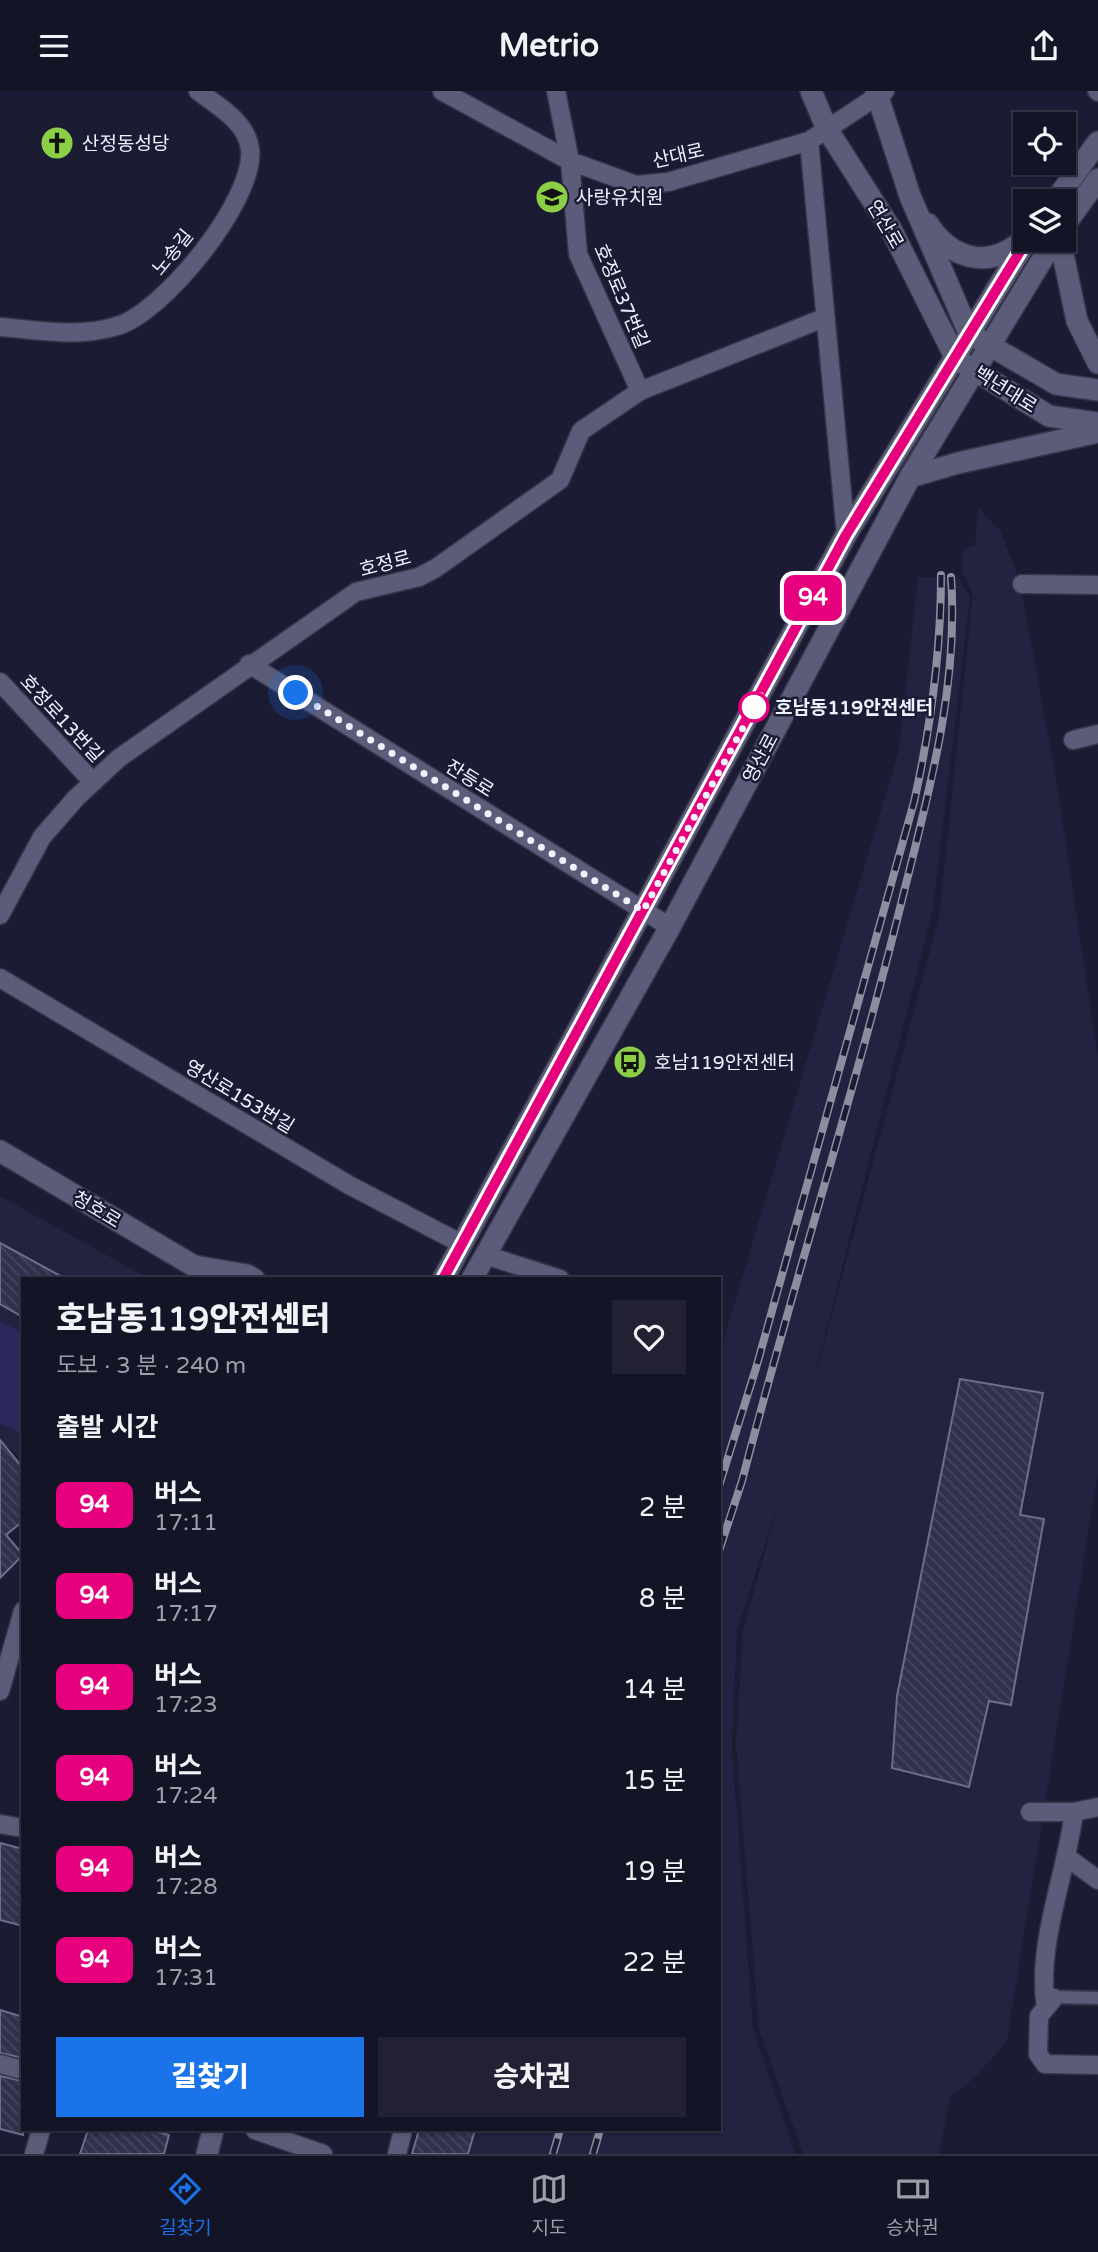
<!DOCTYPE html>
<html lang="ko">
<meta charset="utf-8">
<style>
:root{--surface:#141427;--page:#212133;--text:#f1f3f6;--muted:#9d9ea7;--line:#334;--accent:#1a73e8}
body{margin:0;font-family:"Varela Round","Noto Sans KR",sans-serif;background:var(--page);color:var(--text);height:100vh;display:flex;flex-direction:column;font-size:26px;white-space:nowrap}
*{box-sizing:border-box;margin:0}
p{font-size:23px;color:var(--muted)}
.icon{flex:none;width:38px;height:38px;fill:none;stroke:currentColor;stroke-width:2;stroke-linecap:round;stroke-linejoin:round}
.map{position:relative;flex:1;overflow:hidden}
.side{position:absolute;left:21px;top:1186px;width:700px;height:854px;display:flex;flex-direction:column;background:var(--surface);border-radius:0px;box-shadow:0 2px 5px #0004,0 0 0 2px var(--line)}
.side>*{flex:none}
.badge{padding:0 14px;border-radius:10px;font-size:24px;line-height:46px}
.controls{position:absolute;left:1013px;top:21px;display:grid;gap:14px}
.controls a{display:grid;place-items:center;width:63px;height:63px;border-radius:0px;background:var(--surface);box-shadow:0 2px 5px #0004,0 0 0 2px var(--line);font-size:35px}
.you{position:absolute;width:35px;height:35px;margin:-18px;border:5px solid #fff;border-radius:50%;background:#1a73e8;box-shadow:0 0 0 10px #1a73e833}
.map>.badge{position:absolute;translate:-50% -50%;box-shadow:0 0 0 4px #fff}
h2{padding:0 35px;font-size:26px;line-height:63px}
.round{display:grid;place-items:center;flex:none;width:74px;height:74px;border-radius:0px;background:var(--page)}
.overview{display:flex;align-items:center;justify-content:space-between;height:119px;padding:0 35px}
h1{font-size:33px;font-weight:800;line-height:52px}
.primary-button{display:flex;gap:14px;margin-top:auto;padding:14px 35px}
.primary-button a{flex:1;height:80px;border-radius:0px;background:var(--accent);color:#fff;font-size:28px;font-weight:800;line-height:80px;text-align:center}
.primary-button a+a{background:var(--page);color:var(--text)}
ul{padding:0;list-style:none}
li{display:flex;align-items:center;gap:21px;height:91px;padding:0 35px}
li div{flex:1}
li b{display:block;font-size:26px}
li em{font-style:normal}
li .badge{min-width:77px;font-weight:700;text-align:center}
header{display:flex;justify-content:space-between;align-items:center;height:91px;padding:0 35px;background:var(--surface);font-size:32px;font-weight:800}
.tabs{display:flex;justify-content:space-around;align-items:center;height:98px;border-top:2px solid var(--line);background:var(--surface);font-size:19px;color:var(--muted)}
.tabs a{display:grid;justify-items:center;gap:4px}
.tabs .active{color:var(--accent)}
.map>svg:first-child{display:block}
.built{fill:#222241}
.grass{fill:#2b295c}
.building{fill:url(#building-back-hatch);stroke:#6c6e8d;stroke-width:2}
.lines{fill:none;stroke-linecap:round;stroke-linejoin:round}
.pedestrian-casing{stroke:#353449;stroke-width:16}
.minor-casing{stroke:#353449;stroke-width:21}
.tertiary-casing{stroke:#353449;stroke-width:24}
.pedestrian{stroke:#5a5c79;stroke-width:12}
.minor{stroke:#5a5c79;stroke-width:18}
.tertiary{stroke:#5a5c79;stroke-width:21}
.rail-casing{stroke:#8c8da0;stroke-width:8}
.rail{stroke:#1b1b34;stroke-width:5;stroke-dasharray:16;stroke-linecap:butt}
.line-casing{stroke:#fff;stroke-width:16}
.line{stroke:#e6007e;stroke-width:10}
.walk{stroke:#f0f1ff;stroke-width:7;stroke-dasharray:0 12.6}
.stop-dot{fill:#fff;stroke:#e6007e;stroke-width:3.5}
.labels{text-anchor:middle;stroke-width:5;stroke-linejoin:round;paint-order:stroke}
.poi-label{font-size:19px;fill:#f0f1ff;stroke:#1b1b34;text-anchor:start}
.street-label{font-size:19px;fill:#f0f1ff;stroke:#1b1b34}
.stop-label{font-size:19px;font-weight:bold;fill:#f0f1ff;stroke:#1b1b34;text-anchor:start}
</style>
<header><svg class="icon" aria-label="menu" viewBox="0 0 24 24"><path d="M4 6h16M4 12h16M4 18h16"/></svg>Metrio<svg class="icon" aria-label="share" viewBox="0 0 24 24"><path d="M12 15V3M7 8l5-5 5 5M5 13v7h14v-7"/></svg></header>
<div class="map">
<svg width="1098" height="2063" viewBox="0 0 1098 2063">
<defs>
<pattern id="building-back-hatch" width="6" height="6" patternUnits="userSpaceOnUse" patternTransform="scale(1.75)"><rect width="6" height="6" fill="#30314c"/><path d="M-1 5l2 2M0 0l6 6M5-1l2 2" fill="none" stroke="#44455e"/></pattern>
</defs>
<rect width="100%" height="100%" fill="#1b1b34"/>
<!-- built -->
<path class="built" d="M978 417 1000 439 1020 491 1057 693 1098 967V1381L1007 1950 974 1987 950 2007 939 2063H803L759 1938 736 1653 743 1540 778 1413 737 1539 732 1657 753 1937 795 2063H468L475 2039H719V1264L899 659 918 486H958L970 506 933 818 807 1315 939 827 973 503 963 483V458L975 455Z
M0 1105 150 1188H23V1373L12 1359 5 1355 0 1358Z"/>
<!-- grass -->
<path class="grass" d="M0 1230 23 1242V1344L0 1332Z"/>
<!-- building -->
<path class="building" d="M0 1152 66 1188H23V1226L0 1213Z
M960 1288 1043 1302 1020 1424 1044 1428 1011 1614 989 1610 969 1696 892 1677 897 1605Z
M0 1349 23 1377V1430L6 1444 23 1464 0 1487Z
M0 1752 23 1758V1835L0 1829Z
M0 1919 23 1926V1967L0 1962Z
M0 1985 23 1990V2044L0 2038Z
M88 2039H149L169 2044 164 2063H80Z
M419 2039H475L468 2063H412Z"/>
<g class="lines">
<defs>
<path id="pedestrian" d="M1055 1906 1098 1907"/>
<path id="minor" d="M442 0 570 70 636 94 668 91 809 50 885 0
M556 0 570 70 578 163 640 300
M1097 0 1098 1
M809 50 846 444
M0 236C38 239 80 247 117 235 163 222 256 108 250 58 247 31 218 15 198 0
M1022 493 1098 494
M249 573 670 836
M0 591 93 691
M1073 649 1098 643
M0 824 42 746 76 707 119 667 356 501 419 486 436 477 560 389 581 340 640 300 824 227
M0 887 349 1094 462 1153
M485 1164 560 1188
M0 1600 23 1520
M1030 1721H1074L1098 1716
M0 1733 23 1737
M1068 1767 1098 1789
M1054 1907 1039 1925 1038 1963 1045 1973 1098 1974
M1046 1917C1036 1853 1066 1785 1074 1721
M0 1973 23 1979
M255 2039 323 2063
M34 2063 41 2039
M397 2063 403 2039"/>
<path id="tertiary" d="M811 0 827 38 892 140 956 268 1049 325 1098 332
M876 0 910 105 969 242
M1055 110 1098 51
M928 133C950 167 986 178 1018 153
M1064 135 1098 88
M1060 149 1077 230 1098 272
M977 247 1056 293 1098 299
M910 386 958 372 1098 341
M0 1060 194 1175 209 1188
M194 1175 247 1184 254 1188
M443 1188 846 444 1027 149
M472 1188 670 836 910 386 1054 149
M207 2063 213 2039"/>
</defs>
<!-- pedestrian casing -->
<use href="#pedestrian" class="pedestrian-casing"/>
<!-- minor casing -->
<use href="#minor" class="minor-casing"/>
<!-- tertiary casing -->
<use href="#tertiary" class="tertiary-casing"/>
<!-- pedestrian -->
<use href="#pedestrian" class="pedestrian"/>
<!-- minor -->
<use href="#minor" class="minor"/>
<!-- tertiary -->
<use href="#tertiary" class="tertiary"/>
<defs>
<path id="rail" d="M719 1395 756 1277 914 711C931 635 941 562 941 484
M719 1460 742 1390C792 1196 854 1004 902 809 928 704 959 596 951 486
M553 2063 560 2039
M593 2063 600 2039"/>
</defs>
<!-- rail casing -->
<use href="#rail" class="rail-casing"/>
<!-- rail -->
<use href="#rail" class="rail"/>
</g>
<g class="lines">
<defs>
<path id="line" d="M443 1188 846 444 1027 149"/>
</defs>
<!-- line casing -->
<use href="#line" class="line-casing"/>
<!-- line -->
<use href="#line" class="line"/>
<!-- walk -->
<path class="walk" d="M296 602 643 820 761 604 754 616"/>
</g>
<!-- icons -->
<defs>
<symbol id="church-disc" viewBox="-11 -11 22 22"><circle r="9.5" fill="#8cce45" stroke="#1b1b34"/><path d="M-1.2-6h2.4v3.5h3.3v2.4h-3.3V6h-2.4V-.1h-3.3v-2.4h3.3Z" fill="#111"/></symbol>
<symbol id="school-disc" viewBox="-11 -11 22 22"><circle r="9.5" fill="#8cce45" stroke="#1b1b34"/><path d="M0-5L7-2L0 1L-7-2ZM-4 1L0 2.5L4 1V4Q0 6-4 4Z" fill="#111"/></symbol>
<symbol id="bus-disc" viewBox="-11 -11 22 22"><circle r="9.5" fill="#8cce45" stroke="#1b1b34"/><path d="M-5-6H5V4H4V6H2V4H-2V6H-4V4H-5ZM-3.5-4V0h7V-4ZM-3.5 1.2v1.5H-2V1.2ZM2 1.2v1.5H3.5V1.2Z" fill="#111"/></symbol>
</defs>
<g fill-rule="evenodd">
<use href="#church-disc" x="38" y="33" width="38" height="38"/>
<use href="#school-disc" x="533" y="87" width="38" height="38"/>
<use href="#bus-disc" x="611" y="952" width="38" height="38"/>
</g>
<!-- markers -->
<circle class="stop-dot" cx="754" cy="616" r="14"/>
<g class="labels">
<!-- poi labels -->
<g class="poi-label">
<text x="82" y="59">산정동성당</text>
<text x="576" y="113">사랑유치원</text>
<text x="654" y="978">호남119안전센터</text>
</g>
<!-- street labels -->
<g class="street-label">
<text transform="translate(678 64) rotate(-13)" y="7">산대로</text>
<text transform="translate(886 133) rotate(60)" y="7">연산로</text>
<text transform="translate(172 161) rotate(-51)" y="7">노송길</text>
<text transform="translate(622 205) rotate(67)" y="7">호정로37번길</text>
<text transform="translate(1006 298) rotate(32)" y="7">백년대로</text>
<text transform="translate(385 472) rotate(-15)" y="7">호정로</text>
<text transform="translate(62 627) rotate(47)" y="7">호정로13번길</text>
<text transform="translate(760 667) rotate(-62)" y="7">영산로</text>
<text transform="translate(470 687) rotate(32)" y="7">잔등로</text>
<text transform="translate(240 1005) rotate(31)" y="7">영산로153번길</text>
<text transform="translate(97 1118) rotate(31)" y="7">청호로</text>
</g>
<!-- stop labels -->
<g class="stop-label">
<text x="775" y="623">호남동119안전센터</text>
</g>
</g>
</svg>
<div class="controls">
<a><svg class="icon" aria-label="locate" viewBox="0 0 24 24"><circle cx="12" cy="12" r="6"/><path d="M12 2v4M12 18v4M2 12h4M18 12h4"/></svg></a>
<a><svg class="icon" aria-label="layers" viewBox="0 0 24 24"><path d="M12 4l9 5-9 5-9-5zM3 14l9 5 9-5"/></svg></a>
</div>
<div class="you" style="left:296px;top:602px"></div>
<b class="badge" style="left:813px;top:507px;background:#e6007e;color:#fff">94</b>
<section class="side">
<div class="overview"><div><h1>호남동119안전센터</h1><p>도보 · 3 분 · 240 m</p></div><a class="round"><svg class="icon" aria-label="heart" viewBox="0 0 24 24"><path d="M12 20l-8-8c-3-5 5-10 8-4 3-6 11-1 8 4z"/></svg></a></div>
<h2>출발 시간</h2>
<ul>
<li><span class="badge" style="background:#e6007e;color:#fff">94</span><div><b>버스</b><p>17:11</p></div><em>2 분</em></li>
<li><span class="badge" style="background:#e6007e;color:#fff">94</span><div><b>버스</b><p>17:17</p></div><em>8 분</em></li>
<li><span class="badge" style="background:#e6007e;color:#fff">94</span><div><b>버스</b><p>17:23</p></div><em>14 분</em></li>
<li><span class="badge" style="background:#e6007e;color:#fff">94</span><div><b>버스</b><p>17:24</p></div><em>15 분</em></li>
<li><span class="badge" style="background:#e6007e;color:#fff">94</span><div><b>버스</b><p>17:28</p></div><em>19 분</em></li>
<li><span class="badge" style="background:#e6007e;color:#fff">94</span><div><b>버스</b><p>17:31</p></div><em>22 분</em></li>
</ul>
<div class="primary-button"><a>길찾기</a><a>승차권</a></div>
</section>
</div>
<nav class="tabs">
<a class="active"><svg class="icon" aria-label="directions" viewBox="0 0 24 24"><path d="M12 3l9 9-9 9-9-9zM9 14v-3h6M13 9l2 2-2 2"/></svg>길찾기</a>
<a><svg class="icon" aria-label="map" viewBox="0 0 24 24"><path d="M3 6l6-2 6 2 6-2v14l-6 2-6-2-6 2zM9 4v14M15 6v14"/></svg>지도</a>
<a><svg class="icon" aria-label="tickets" viewBox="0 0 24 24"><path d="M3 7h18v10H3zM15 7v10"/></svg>승차권</a>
</nav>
